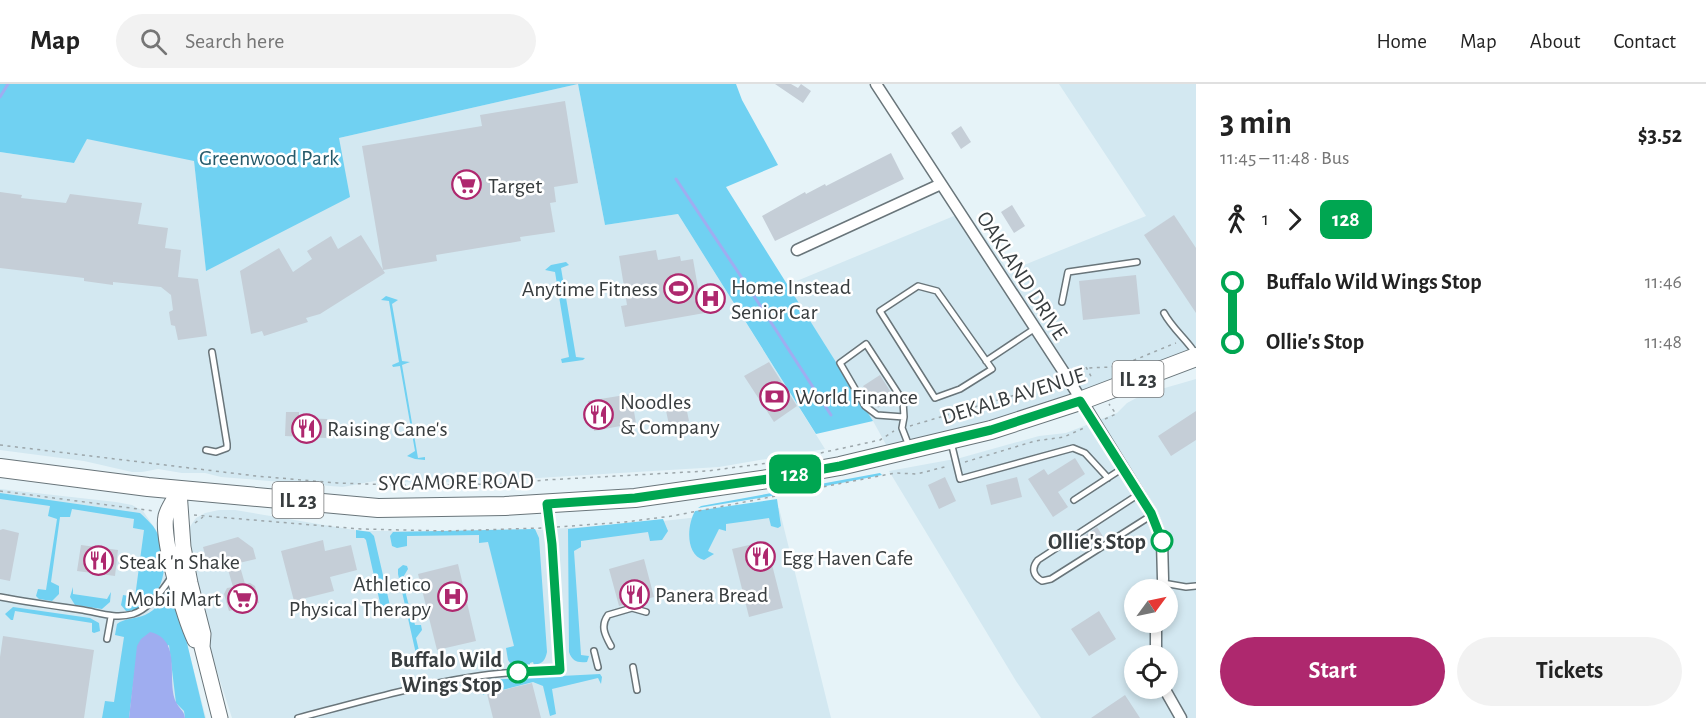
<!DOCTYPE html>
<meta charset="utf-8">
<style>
:root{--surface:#fff;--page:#f2f2f2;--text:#222;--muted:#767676;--line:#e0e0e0;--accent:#ae286e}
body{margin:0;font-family:"Alegreya Sans",sans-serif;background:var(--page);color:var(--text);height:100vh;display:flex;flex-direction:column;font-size:22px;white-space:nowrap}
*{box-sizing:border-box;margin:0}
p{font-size:20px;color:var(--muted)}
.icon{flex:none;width:33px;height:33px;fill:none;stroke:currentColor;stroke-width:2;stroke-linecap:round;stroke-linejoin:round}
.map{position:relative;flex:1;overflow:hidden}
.sheet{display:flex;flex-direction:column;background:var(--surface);width:510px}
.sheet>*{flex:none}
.badge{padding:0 12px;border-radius:9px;font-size:21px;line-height:39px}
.needle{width:39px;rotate:57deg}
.tools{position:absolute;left:1124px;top:495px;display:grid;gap:12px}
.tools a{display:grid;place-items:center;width:54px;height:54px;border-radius:50%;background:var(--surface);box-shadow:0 3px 9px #0003;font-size:30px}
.map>.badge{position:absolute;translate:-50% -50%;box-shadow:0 0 0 3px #fff}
.legs{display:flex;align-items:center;gap:9px;height:66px;padding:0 24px;font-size:20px}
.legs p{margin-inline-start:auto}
.head{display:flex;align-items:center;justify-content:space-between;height:102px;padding:0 24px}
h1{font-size:33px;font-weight:700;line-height:45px}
.primary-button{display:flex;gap:12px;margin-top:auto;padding:12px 24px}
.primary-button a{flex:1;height:69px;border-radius:36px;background:var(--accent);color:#fff;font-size:24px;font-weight:700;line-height:69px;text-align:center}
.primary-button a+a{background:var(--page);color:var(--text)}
ul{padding:0 24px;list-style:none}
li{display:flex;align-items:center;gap:21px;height:60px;font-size:22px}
li i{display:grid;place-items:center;width:9px;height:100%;margin:0 8px;background:currentColor}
li i::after{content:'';width:15px;height:15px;margin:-8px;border:4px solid;border-radius:50%;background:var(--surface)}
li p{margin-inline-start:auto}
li:first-child i{background:linear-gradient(#0000 50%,currentColor 0)}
li:last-child i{background:linear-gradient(currentColor 50%,#0000 0)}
header{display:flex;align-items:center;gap:36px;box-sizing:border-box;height:84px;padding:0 30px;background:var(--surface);border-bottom:2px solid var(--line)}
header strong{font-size:28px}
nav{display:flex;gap:33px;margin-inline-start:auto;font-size:21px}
.search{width:420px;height:54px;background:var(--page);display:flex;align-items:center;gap:15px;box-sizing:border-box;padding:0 21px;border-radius:33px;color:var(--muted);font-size:22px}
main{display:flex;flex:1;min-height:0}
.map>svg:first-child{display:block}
.built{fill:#d3e8f1;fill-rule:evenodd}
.green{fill:#70d1f2}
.water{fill:#9fadf0}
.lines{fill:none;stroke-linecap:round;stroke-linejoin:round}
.stream{stroke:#9fadf0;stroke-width:3}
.building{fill:#c5ced7}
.lane-casing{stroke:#69757a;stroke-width:8}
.street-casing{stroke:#69757a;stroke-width:13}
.secondary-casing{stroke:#69757a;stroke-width:17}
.primary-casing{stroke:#69757a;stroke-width:20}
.path{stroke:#9ca6aa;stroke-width:1.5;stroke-dasharray:3 4.5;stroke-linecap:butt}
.lane{stroke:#fff;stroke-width:5}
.street{stroke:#fff;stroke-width:10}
.secondary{stroke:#fff;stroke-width:15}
.primary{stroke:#fff;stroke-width:18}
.line-1-casing{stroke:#fff;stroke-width:14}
.line-1{stroke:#00a651;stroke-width:9}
.stop-1-dot{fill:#fff;stroke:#00a651;stroke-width:3}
.labels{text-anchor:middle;stroke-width:5;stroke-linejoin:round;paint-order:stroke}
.shield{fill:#fff;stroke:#747779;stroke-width:1.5}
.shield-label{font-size:21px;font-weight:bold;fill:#383d3f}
.park-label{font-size:22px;fill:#265a6b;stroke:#fff}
.poi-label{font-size:22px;fill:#383d3f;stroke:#fff;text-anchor:start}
.street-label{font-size:22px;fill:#383d3f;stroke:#fff}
.stop-label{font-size:22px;font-weight:bold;fill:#383d3f;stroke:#fff;text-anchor:end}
</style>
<header>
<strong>Map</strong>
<div class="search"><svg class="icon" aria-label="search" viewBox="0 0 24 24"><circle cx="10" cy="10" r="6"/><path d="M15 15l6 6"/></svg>Search here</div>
<nav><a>Home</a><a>Map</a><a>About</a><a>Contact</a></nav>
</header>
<main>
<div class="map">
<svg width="1196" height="634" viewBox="0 0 1196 634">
<rect width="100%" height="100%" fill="#e6f3f8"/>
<!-- built -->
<path class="built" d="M578 0 605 141 678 130 825 365 719 383 521 395 419 399 380 396 343 403 221 393 205 389H182L158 385 142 388H132L84 377 0 366V68L74 79 87 54 194 76 206 186 339 54Z
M1059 0H1196V270L1083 311 889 366 873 337 787 201 966 127 1009 187 1146 132Z
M1196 295V634H1041L1016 597 889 387 960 374 1039 352 1066 349 1117 329 1127 319 1144 310ZM1134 506H1167V538H1134ZM1134 572H1167V604H1134Z
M0 405 116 418 132 421 143 427 156 446 162 463 206 634H0Z
M779 424 831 634H232L213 575 186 455 189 444 196 434 205 429 219 426H235L360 447H524L654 438Z"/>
<!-- green -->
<path class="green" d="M0 0H736L742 16 778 81 726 103 873 337 816 350 678 130 605 141 578 0 339 54 350 113 206 187 194 77 87 55 74 79 0 68Z
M566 178 569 181 561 184 576 273 585 274 583 276 562 279 561 275 569 273 555 188 545 186 551 181Z
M386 212 398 216 392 220 402 277 410 278 402 281 418 374 425 373V376L415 375 407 372 415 367 400 282 393 283 392 281 399 278 389 217 381 216Z
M880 389 882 391 790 409 698 424 701 422Z
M0 409 140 429C145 433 149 438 153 442 168 463 169 498 150 516 143 523 136 527 126 527L121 521 123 511 135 513 144 446 133 444 134 435 72 425 70 433H60L51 498 59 502V510L52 517 39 515 36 512 38 505 46 506 57 435 48 432 50 422 0 415Z
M777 415 781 442 778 444 771 442 769 434 726 440V447L719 445 708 467 714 470 704 476C685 471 687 441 695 427Z
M663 435 668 447 662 456 650 457 648 448 581 457V463L574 467 581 571 589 572 587 578C577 579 572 577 569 568L568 445Z
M535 445 539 454 547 568C545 577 543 579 534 581L533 578 530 579V581L513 583 508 576 506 564 514 562 488 458 479 459V451L407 452V462L397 464 392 462 390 452 393 448Z
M356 446 370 448 374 452 391 526 382 528 366 456 364 454H356Z
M403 481 407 482 408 485 402 495 410 526 417 521 418 526 412 528 415 541H421L422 546 416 554 420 571 426 565 428 571 424 575 416 570 398 490V485Z
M73 503V510L107 515 111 508 110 518 102 525 75 521 70 513Z
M170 505 181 534 205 634H185L184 627 176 619 169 561 136 578 129 634H102L105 617 114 618 124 553 115 551 117 540C124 534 136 535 145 531 157 526 162 515 170 505Z
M13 523 90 534 99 539 100 547 94 549 92 548V539L15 527 13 536H11L5 530Z
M600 590 602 593 601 600 598 594 552 605 556 630 550 632 543 602 533 598 483 611 481 603 486 596Z"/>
<!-- water -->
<path class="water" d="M150 548C183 556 166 595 176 618 179 625 184 626 185 634H129L137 562 141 555Z"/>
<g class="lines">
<!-- stream -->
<path class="stream" d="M0 13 8 0
M676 95 750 206 831 331"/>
</g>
<!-- building -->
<path class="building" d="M775 0H791L798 4 801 0 811 7 803 19Z
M565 17 578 99 554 103 556 118 550 119 555 148 520 153 521 157 436 171 437 177 383 186 362 62 482 42 480 31Z
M961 42 971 58 961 65 951 49Z
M891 69 904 95 775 157 762 132 805 108 806 110 825 100 826 102Z
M0 108 22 111 21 114 66 119 70 110 142 119 138 140 168 144 165 164 181 166 178 193 198 195 207 252 178 256 175 242 171 241 169 228 173 226 171 211 161 203 113 198V201L84 197V194L0 184Z
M1012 121 1025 142 1014 149 1001 128Z
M1174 131 1196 164V229L1144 151Z
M361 151 385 189 320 230 306 234 308 238 264 252 262 247 251 250 240 187 279 164 293 188 312 175 307 167 331 152 338 165Z
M656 166 658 176 680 172 681 177 693 175 698 204 712 201 716 227 625 243 621 222 627 221 619 172Z
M1136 191 1140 230 1083 236 1079 197Z
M769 278 797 322 774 338 744 292Z
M880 291 894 313 878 324 863 302Z
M631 310 636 339 594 347 588 317Z
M684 313 689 337 669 341 664 317Z
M1196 327V356L1171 372 1158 352Z
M286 328H299V334L327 335 326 354 285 352Z
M1075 374 1085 390 1058 408 1068 423 1053 433 1028 395 1044 385 1048 391Z
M945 393 956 417 939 425 928 401Z
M1017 393 1022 413 991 421 986 401Z
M1097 443 1104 454 1088 464 1081 454Z
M3 445 19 449 10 497 0 495V446Z
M238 453 253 464 256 475 239 479 245 500 250 499 255 502 259 519 229 527 224 510 227 504 233 503 227 482 209 486 203 463Z
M323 456 325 467 351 461 357 486 330 493 334 507 294 517 281 467Z
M766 457 783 524 749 533 732 465Z
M81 461 118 466 115 492 77 487Z
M644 475 654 513 619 522 609 485Z
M458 480 476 557 437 566 418 490Z
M1099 527 1116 555 1089 572 1071 545Z
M3 552 94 566 84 634H0V573Z
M532 599 541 634H493L487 610Z
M1125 611 1140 634H1091Z"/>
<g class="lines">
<defs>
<path id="lane" d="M918 202 937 207 992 285 960 305 935 314 880 227Z
M1062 218 1068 188 1137 178
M1164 229C1172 244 1186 255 1196 270
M986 277 1034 245
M904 333 877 331 865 322 840 279 866 260 903 317 904 333 902 344 909 362
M951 358 960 395 1073 364 1085 369 1108 394
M206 366 216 368 227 364V360L212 268
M1139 410 1038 476C1031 484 1033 492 1042 497L1051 495 1152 431
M1074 416 1123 384
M1163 499 1186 503 1196 502
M0 513C27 518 55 522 83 526 100 529 115 535 133 530 149 525 163 506 172 492
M107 555 111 533
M611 562C605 551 600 542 608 531L632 524 646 528
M594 567 598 583
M633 583 637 606
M298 634C355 619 414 602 472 593 501 588 530 587 560 586L552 460 547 423"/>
<path id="street" d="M876 0 1067 293 1151 429 1162 457 1163 495 1162 506
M797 166 941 100
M1156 538V572
M1164 604 1181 634"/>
<path id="secondary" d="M179 407 183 463 190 499 203 550 202 563 220 634
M179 407C175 415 168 424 166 432 161 454 185 535 195 556"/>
<path id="primary" d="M0 384 148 403 378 424 505 422 635 414 768 395 840 382 991 346 1080 317 1196 273"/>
</defs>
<!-- lane casing -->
<use href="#lane" class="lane-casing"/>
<!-- street casing -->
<use href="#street" class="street-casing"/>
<!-- secondary casing -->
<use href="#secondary" class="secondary-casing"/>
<!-- primary casing -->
<use href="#primary" class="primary-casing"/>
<!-- path -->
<path class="path" d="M1086 283 1093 296
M1075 288C1089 281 1102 285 1117 282 1137 276 1157 266 1176 259
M1105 335 1116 330 1109 320
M910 342 1039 304 1058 297
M0 361 256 392 337 399 428 402 519 399 545 396 707 387 784 377 880 356 894 347
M965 378 1035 357 1064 353 1086 343
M0 407 154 427
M194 431 361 445 445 447 543 444
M195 439 203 433
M557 443 625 438 672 432 895 389 917 390 948 382"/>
<!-- lane -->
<use href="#lane" class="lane"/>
<!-- street -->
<use href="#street" class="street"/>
<!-- secondary -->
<use href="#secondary" class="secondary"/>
<!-- primary -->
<use href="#primary" class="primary"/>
</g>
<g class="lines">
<defs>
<path id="line-1" d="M518 588 560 586 552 460 547 420 635 414 768 395 840 382 991 346 1080 317 1151 429 1162 457"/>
</defs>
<!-- line-1 casing -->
<use href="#line-1" class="line-1-casing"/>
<!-- line-1 -->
<use href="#line-1" class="line-1"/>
</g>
<!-- icons -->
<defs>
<symbol id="supermarket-ring" viewBox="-11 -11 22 22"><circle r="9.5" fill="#fff" stroke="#ae286e" stroke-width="1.5"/><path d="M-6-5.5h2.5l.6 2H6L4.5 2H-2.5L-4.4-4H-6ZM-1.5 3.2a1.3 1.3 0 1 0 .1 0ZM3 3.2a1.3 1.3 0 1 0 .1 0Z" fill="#ae286e"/></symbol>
<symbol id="stadium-ring" viewBox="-11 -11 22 22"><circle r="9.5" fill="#fff" stroke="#ae286e" stroke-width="1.5"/><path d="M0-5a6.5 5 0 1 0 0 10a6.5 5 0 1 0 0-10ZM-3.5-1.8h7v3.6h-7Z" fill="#ae286e"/></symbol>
<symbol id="hospital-ring" viewBox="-11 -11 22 22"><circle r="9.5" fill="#fff" stroke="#ae286e" stroke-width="1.5"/><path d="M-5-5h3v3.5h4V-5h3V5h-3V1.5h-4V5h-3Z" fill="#ae286e"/></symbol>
<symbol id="bank-ring" viewBox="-11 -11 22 22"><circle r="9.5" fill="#fff" stroke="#ae286e" stroke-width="1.5"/><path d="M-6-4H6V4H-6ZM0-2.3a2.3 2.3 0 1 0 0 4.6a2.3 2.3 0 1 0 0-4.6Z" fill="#ae286e"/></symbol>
<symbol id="restaurant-ring" viewBox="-11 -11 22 22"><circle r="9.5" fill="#fff" stroke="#ae286e" stroke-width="1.5"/><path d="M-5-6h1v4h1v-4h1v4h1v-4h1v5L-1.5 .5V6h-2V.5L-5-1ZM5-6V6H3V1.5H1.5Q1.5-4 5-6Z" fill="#ae286e"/></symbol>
</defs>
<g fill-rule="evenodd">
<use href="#supermarket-ring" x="450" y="84" width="33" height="33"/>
<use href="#stadium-ring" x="662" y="188" width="33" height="33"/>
<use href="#hospital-ring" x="694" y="198" width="33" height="33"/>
<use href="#bank-ring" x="758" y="296" width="33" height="33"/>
<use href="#restaurant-ring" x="582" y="314" width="33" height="33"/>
<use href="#restaurant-ring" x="290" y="328" width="33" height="33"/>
<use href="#restaurant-ring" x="744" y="456" width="33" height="33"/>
<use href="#restaurant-ring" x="82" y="460" width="33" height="33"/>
<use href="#restaurant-ring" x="618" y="494" width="33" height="33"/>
<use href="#hospital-ring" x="436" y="496" width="33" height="33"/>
<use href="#supermarket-ring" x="226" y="498" width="33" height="33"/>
</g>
<!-- markers -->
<g class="stop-1-dot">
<circle cx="1162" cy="457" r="10"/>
<circle cx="518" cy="588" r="10"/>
</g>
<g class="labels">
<!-- shield labels -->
<g class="shield">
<rect x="1112.5" y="277" width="51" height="36" rx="4.5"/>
<rect x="272.5" y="398" width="51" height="36" rx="4.5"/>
</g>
<g class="shield-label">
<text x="1138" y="302">IL 23</text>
<text x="298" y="423">IL 23</text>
</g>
<!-- park labels -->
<g class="park-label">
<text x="269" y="81">Greenwood Park</text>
</g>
<!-- poi labels -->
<g class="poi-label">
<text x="488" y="109">Target</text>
<text x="731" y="210">Home Instead<tspan x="731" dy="25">Senior Car</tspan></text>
<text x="658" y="212" text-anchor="end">Anytime Fitness</text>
<text x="795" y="320">World Finance</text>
<text x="620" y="325">Noodles<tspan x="620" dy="25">&amp; Company</tspan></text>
<text x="327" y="352">Raising Cane's</text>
<text x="782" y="481">Egg Haven Cafe</text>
<text x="119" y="485">Steak 'n Shake</text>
<text x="431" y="507" text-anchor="end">Athletico<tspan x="431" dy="25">Physical Therapy</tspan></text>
<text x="655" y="518">Panera Bread</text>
<text x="221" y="522" text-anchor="end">Mobil Mart</text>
</g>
<!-- street labels -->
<g class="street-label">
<text transform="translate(1023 191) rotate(57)" y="8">OAKLAND DRIVE</text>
<text transform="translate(1013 311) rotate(-17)" y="8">DEKALB AVENUE</text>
<text transform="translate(456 397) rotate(-1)" y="8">SYCAMORE ROAD</text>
</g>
<!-- stop labels -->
<g class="stop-label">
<text x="1146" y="465">Ollie's Stop</text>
<text x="502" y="583">Buffalo Wild<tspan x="502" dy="25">Wings Stop</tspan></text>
</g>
</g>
</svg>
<div class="tools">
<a><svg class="needle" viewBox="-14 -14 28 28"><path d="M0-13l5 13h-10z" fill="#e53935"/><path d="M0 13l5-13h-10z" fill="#767676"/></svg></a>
<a><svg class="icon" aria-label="locate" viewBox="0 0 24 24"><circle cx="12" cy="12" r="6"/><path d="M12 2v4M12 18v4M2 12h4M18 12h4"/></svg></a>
</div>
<b class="badge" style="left:795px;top:390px;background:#00a651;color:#fff">128</b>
</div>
<section class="sheet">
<div class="head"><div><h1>3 min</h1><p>11:45 – 11:48 · Bus</p></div><b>$3.52</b></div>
<div class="legs"><svg class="icon" aria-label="walk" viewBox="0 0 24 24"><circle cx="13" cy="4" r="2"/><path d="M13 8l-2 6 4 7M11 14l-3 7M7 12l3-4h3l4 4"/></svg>1<svg class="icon" aria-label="forward" viewBox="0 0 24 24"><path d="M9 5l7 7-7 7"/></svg><b class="badge" style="background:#00a651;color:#fff">128</b></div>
<ul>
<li><i style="color:#00a651"></i><b>Buffalo Wild Wings Stop</b><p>11:46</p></li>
<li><i style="color:#00a651"></i><b>Ollie's Stop</b><p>11:48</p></li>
</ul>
<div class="primary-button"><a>Start</a><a>Tickets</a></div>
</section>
</main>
